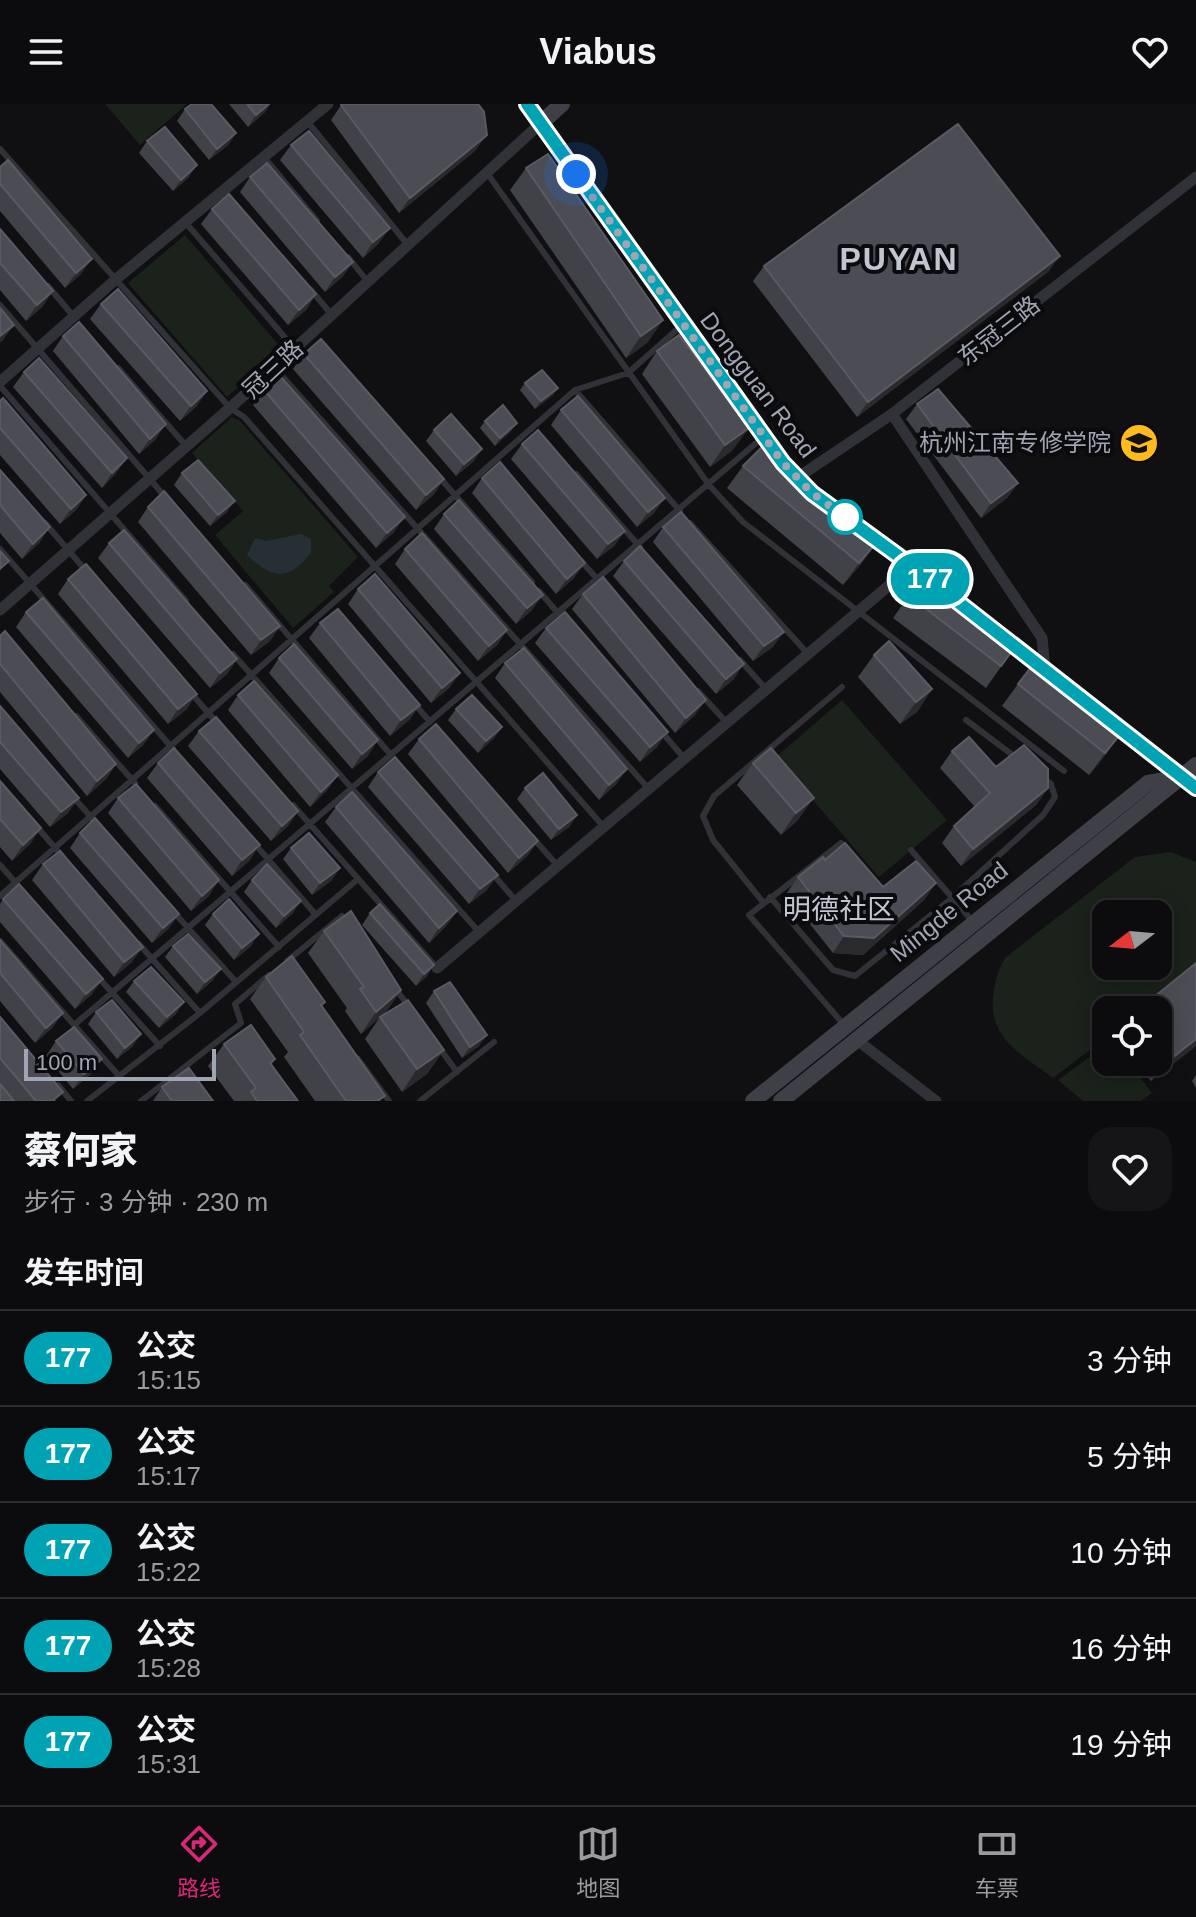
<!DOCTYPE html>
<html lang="zh">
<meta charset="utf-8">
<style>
:root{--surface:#0c0c0e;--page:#151517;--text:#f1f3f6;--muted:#9a9b9e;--line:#2c2c2e;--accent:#db2777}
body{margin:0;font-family:Arial,"Noto Sans SC",sans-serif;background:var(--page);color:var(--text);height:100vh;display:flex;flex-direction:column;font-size:30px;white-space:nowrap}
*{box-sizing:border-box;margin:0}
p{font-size:26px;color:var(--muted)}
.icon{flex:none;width:44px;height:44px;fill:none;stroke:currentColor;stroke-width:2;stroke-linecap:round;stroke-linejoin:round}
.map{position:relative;height:997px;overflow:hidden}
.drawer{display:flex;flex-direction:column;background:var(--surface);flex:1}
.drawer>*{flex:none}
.badge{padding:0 16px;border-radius:26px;font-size:28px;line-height:52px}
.needle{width:52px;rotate:254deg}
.tools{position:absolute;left:1092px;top:796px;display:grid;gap:16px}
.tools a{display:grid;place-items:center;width:80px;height:80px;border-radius:16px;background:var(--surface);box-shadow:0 4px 20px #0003,0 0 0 2px var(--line);font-size:40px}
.scale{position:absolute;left:24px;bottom:20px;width:192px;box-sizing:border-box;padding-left:8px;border:4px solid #a0a5b4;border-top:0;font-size:22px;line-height:28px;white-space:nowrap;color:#a0a5b4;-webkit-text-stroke:6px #0b0b0d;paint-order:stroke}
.you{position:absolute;width:40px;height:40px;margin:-20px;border:6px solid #fff;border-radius:50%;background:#1a73e8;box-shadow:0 0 0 12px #1a73e833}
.map>.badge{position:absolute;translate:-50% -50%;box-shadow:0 0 0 4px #fff}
h2{padding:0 24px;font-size:30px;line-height:72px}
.round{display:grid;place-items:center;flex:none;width:84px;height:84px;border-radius:24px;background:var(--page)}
.summary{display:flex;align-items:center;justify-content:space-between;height:136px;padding:0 24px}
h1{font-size:38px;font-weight:800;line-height:60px}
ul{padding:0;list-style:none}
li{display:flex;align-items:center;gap:24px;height:96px;padding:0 24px;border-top:2px solid var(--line)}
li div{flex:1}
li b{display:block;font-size:30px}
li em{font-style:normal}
li .badge{min-width:88px;font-weight:700;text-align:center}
header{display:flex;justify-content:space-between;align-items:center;height:104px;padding:0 24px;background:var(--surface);font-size:36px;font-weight:800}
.menu{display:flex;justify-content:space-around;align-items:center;height:112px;border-top:2px solid var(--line);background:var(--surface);font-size:22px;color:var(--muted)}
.menu a{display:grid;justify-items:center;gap:4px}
.menu .active{color:var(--accent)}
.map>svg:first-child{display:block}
.green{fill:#1a221b;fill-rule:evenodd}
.water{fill:#262e36}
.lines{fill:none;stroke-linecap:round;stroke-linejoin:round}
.lane{stroke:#313237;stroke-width:6}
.street{stroke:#313237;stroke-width:11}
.secondary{stroke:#3f4047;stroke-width:16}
.wall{fill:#414148}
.shaded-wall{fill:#29292e}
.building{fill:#4b4c54;stroke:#595a63;stroke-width:2}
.line-casing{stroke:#fff;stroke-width:18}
.line{stroke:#00a3b4;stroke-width:12}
.walk{stroke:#a0a5b4;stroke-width:8;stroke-dasharray:0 14.4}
.stop-dot{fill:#fff;stroke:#00a3b4;stroke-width:4}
.labels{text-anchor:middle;stroke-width:8;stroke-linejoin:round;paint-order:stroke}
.street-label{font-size:24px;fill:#a0a5b4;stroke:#0b0b0d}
.poi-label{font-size:24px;fill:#a0a5b4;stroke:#0b0b0d;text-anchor:end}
.quarter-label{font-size:28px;fill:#c1c5cf;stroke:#0b0b0d}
.district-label{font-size:32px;font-weight:bold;letter-spacing:2px;fill:#c1c5cf;stroke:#0b0b0d}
</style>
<header><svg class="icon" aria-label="menu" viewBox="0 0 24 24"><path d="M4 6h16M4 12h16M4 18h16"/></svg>Viabus<svg class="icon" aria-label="heart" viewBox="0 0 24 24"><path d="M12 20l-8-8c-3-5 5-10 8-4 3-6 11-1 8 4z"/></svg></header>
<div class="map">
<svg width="1196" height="997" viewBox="0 0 1196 997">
<rect width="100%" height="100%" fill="#101012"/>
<!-- green -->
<path class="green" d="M105 0H187L140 41Z
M185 131 282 245 227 293 128 179Z
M232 313 240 317 358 453 329 482 334 488 293 524 215 431 243 407 192 349Z
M842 596 947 716 879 773 776 653Z
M1171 748 1196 758V866L1143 906H1106V934L1053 974C1024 952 989 935 993 894 995 878 997 866 1006 853L1135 753ZM1106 810H1158V862H1106Z
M1106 941V958H1128L1152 989 1141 997H1083L1058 976Z"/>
<!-- water -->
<path class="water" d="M301 430 311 435V449C288 478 272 475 247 451L255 434 266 437Z"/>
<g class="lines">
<!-- lane -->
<path class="lane" d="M307 17 408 141
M0 45 230 304 244 313 603 722
M264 53 317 117
M487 69 709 381 743 418 1064 667
M185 118 295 245
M348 153 368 178
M48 182 74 213
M311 186 332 211
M0 201 167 395
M118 264 187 343
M275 264 648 684
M0 282 186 497
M575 286 680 407
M576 370 640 443
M439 373 532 478
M45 419 87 468
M690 419 808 550
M0 445 173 645
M581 457 600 478
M245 481 391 651
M539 487 558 509
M233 550 479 828
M740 556 766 585
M698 587 727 619
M191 589 218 620
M414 599 430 618
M76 612 135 679
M966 616 1018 655
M660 626 684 654
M73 693 92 714
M293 701 437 864
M155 702 279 843
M37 723 63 753
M533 734 557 761
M254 739 316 811
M911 746 974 819
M0 761 17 780
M492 769 516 797
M0 792 575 286 628 269 681 222
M770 793 833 866 855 872 952 794 1043 711 1055 693 1051 680 1043 674
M763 798 713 736 703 712 714 692 842 583
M173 807 236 878
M0 837 120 973
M139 840 200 909
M287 857 342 812 345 817
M98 873 160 942
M395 884 410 904
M74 921 762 334
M845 922 749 811 841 739 847 747
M438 942 457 968
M358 955 389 997
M58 981 71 997
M87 997 200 909 358 775
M141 997 241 919 235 900 269 871
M420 997 494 938"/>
<!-- street -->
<path class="street" d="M0 278 115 176 328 0
M892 310 1042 534 1045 565
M797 374 892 310 1196 73
M0 506 230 304 541 19
M437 864 912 462
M857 936 936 997"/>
<!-- secondary -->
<path class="secondary" d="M527 0 783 359 812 389 912 462 1196 684
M541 19 562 0
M753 997 1148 679 1182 673
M781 997 1196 661"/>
</g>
<!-- wall -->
<path class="wall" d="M229 0H270L265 8 248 23Z
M342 0 476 46 399 109 331 16Z
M185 5 236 29 228 41 209 56 177 17Z
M147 37 189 73 173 87 139 49Z
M291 41 379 139 363 154 280 56Z
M0 63 81 170 65 184 0 107Z
M526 64 663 216 647 239 626 254 510 86Z
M250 73 353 158 342 173 325 188 240 88Z
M212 105 316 190 306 206 288 221 201 120Z
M0 125 43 202 26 217 0 186Z
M764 162 1049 167 857 313 753 177Z
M101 200 197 302 180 317 90 215Z
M63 232 156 335 139 350 53 247Z
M657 247 733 346 710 363 642 270Z
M304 250 444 375 434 390 416 406 293 265Z
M24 268 127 354 116 369 102 384 13 283Z
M525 279 558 284 553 291 535 305 520 286Z
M264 286 394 428 376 444 253 301Z
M0 297 86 391 76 406 60 420 0 351Z
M917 300 1018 379 1007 394 981 414 906 315Z
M561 306 654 409 637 423 551 321Z
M485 317 512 326 495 342 480 324Z
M434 326 474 357 456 372 426 337Z
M522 340 625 427 614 442 597 455 511 355Z
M743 362 798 377 877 438 861 460 843 481 727 384Z
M0 366 40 438 22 455 0 429Z
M182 369 227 408 210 422 174 381Z
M482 374 574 474 556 490 472 389Z
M148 403 280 522 270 537 251 551 138 418Z
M444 410 532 506 516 520 434 425Z
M663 423 773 543 753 557 653 438Z
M109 439 237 555 227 570 210 584 98 454Z
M405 445 507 526 497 541 478 557 395 460Z
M624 457 734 575 716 590 613 472Z
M922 473 1015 543 986 584 893 514Z
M68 475 187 605 168 620 58 490Z
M358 485 460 569 449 584 431 599 348 500Z
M583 490 695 611 675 629 572 505Z
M26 508 154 626 143 641 128 654 16 523Z
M320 519 420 601 409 616 390 632 309 534Z
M546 524 657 643 640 658 535 539Z
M0 532 116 660 106 675 87 692 0 588Z
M874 551 932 585 917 608 900 620 858 573Z
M279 554 368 652 352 665 269 569Z
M505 559 627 665 616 680 599 696 495 574Z
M1018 580 1107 649 1089 671 1002 602Z
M238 591 338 671 327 686 310 703 228 606Z
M0 602 68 709 50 723 0 665Z
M456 605 502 623 494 634 478 649 448 616Z
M199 627 298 707 288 722 271 737 188 642Z
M419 635 538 737 527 752 508 769 408 650Z
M771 644 798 716 781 731 737 681 753 659Z
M952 647 996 663 1048 684 1036 701 961 762 942 739 954 722 975 703 940 664Z
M158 659 250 756 232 772 147 674Z
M378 668 487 786 469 800 368 683Z
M0 677 31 739 12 757 0 743Z
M525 684 577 711 569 723 551 736 517 695Z
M118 694 209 792 191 807 108 709Z
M336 703 457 807 446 822 429 839 325 718Z
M80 729 179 810 168 825 152 839 70 744Z
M291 744 332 776 312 791 283 755Z
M825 756 883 783 936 779 924 796 863 851 833 849 786 790 798 773Z
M43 760 132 858 114 873 32 776Z
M252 776 293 809 276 824 244 788Z
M3 795 92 890 75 905 0 818V800Z
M370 809 434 861 426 873 416 882 362 821Z
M213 810 251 842 234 856 205 821Z
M324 827 401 886 386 908 361 930 345 907 347 904 308 849Z
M0 836 63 909 52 924 35 939 0 897Z
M173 842 213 876 197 890 165 853Z
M1196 859V942L1151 977 1136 958H1158Z
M266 873 325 898 322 903 381 997H315L284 953 288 948 250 895Z
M134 877 176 910 159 924 126 888Z
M434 887 479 942 462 954 426 899Z
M96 908 133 942 117 955 88 920Z
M0 913 56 997H0Z
M380 913 428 969 402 988 365 935Z
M56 937 102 955 91 970 73 985 46 952Z
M224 940 275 955 272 960 298 997H234L208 962Z
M1196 971V984L1192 977Z
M162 983 213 997H153Z"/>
<!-- shaded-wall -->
<path class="shaded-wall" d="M269 0H270L265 8 248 23 256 11Z
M236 29 228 41 209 56 217 45Z
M487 31 476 46 399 109 410 94Z
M197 61 189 73 173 87 181 76Z
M390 124 379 139 363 154 373 138Z
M1060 152 1049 167 857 313 868 298Z
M92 155 81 170 65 184 76 169Z
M353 158 342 173 325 188 335 173Z
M53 187 43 202 26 217 37 201Z
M316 190 306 206 288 221 299 206Z
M663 216 647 239 626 254 641 232Z
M14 221 3 236 0 239V232Z
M558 284 553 291 535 305 541 297Z
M207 287 197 302 180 317 191 302Z
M517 319 512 326 495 342 500 334Z
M166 320 156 335 139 350 150 335Z
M749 324 733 346 710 363 725 341Z
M482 345 474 357 456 372 464 360Z
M127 354 116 369 102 384 112 369Z
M444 375 434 390 416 406 426 391Z
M1018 379 1007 394 981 414 991 399Z
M86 391 76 406 60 420 71 405Z
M665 394 654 409 637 423 648 408Z
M235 397 227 408 210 422 218 411Z
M405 413 394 428 376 444 387 429Z
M50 423 40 438 22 455 33 440Z
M625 427 614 442 597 455 608 440Z
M877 438 861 460 843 481 859 459Z
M585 459 574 474 556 490 567 475Z
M543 491 532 506 516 520 527 504Z
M280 522 270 537 251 551 261 536Z
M507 526 497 541 478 557 489 542Z
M784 528 773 543 753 557 764 542Z
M237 555 227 570 210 584 220 569Z
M744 560 734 575 716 590 726 575Z
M460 569 449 584 431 599 442 584Z
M932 585 917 608 900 620 916 598Z
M197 590 187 605 168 620 178 605Z
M706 596 695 611 675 629 686 614Z
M420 601 409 616 390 632 401 616Z
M502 623 494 634 478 649 486 637Z
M154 626 143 641 128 654 139 639Z
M1123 627 1107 649 1089 671 1105 649Z
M668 628 657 643 640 658 650 643Z
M378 636 368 652 352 665 362 650Z
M116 660 106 675 87 692 97 677Z
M627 665 616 680 599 696 609 681Z
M338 671 327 686 310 703 321 688Z
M1048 684 1036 701 961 762 973 745Z
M79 694 68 709 50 723 61 708Z
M814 694 798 716 781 731 796 709Z
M298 707 288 722 271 737 282 722Z
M577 711 569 723 551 736 559 725Z
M41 724 31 739 12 757 23 741Z
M538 737 527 752 508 769 519 754Z
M260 741 250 756 232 772 242 756Z
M340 764 332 776 312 791 320 779Z
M498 771 487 786 469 800 480 785Z
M219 776 209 792 191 807 202 792Z
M936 779 924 796 863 851 833 849 844 832Z
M301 797 293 809 276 824 284 812Z
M457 807 446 822 429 839 439 824Z
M179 810 168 825 152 839 163 824Z
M259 830 251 842 234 856 242 844Z
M143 843 132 858 114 873 124 858Z
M434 861 426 873 416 882 424 870Z
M221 865 213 876 197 890 205 878Z
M103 875 92 890 75 905 86 890Z
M401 886 386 908 361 930 376 908Z
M184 898 176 910 159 924 167 913Z
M63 909 52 924 35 939 46 924Z
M141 930 133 942 117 955 125 944Z
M487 931 479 942 462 954 470 943Z
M1196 935V942L1151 977 1162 962Z
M444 946 428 969 402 988 417 965Z
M102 955 91 970 73 985 84 970Z"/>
<!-- building -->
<path class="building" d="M192 0H211L236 29 217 45 185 5Z
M247 0H269L256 11Z
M342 0H478L484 8 487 31 410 94 341 1Z
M958 20 1060 152 868 298 764 162Z
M165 23 197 61 181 76 147 37Z
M309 27 390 124 373 138 291 41Z
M548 50 663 216 641 232 526 64Z
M8 56 92 155 76 169 0 80V63Z
M267 59 353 158 335 173 250 73Z
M229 90 316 190 299 206 212 105Z
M0 125 53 187 37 201 0 159Z
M118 185 207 287 191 302 101 200Z
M0 204 14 221 0 232Z
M79 218 166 320 150 335 63 232Z
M679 231 749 324 725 341 657 247Z
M321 235 444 375 426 391 304 250Z
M39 254 127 354 112 369 24 268Z
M542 266 558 284 541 297 525 279Z
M280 272 405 413 387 429 264 286Z
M938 285 1018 379 991 399 917 300Z
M578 292 665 394 648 408 561 306Z
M3 294 86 391 71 405 0 324V297Z
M503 301 517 319 500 334 485 317Z
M451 310 482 345 464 360 434 326Z
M538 326 625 427 608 440 522 340Z
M763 342 798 377 877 438 859 459 743 362Z
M198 356 235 397 218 411 182 369Z
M500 358 585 459 567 475 482 374Z
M0 366 50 423 33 440 0 401Z
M164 387 280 522 261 536 148 403Z
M459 396 543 491 527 504 444 410Z
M681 408 784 528 764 542 663 423Z
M124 426 237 555 220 569 109 439Z
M422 429 507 526 489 542 405 445Z
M640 442 744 560 726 575 624 457Z
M0 447 9 457 0 465Z
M86 460 197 590 178 605 68 475Z
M375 470 460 569 442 584 358 485Z
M603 473 706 596 686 614 583 490Z
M922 473 1015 543 1001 562 908 491Z
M43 494 154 626 139 639 26 508Z
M338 505 420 601 401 616 320 519Z
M565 508 668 628 650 643 546 524Z
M5 527 116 660 97 677 0 560V532Z
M889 537 932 585 916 598 874 551Z
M294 540 378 636 362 650 279 554Z
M524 544 627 665 609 681 505 559Z
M1035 558 1123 627 1105 649 1018 580Z
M254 577 338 671 321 688 238 591Z
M472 591 502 623 486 637 456 605Z
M0 602 79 694 61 708 0 638Z
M216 613 298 707 282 722 199 627Z
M436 620 538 737 519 754 419 635Z
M969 633 996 663 1024 641 1048 665V684L973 745 954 722 990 689 952 647Z
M174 644 260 741 242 756 158 659Z
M771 644 814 694 796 709 753 659Z
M395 653 498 771 480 785 378 668Z
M543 669 577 711 559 725 525 684Z
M0 677 41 724 23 741 0 715Z
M136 680 219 776 202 792 118 694Z
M352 688 457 807 439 824 336 703Z
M95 714 179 810 163 824 80 729Z
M309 729 340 764 320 779 291 744Z
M845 739 883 783 916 757 936 779 874 834 844 832 798 773 823 753 825 756Z
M60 747 143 843 124 858 43 760Z
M267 760 301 797 284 812 252 776Z
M19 780 103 875 86 890 3 795Z
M229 795 259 830 242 844 213 810Z
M380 800 434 861 424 870 370 809Z
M351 807 401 886 376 908 360 885 364 883 324 827Z
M188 830 221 865 205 878 173 842Z
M0 836 63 909 46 924 0 869Z
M292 852 325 898 321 901 385 992 377 997H346L300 931 304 928 266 873Z
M1196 859V935L1162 962 1158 957V906H1138Z
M151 863 184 898 167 913 134 877Z
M450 878 487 931 470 943 434 887Z
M112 896 141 930 125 944 96 908Z
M408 896 444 946 417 965 380 913Z
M0 913 63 988 52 997H36L0 954Z
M251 921 275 955 270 959 298 997H257L251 988 256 984 224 940Z
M74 923 102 955 84 970 56 937Z
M189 964 213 997H172L162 983Z
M0 980 14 997H0Z"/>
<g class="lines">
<defs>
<path id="line" d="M527 0 783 359 812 389 912 462 1196 684"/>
</defs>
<!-- line casing -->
<use href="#line" class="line-casing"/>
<!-- line -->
<use href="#line" class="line"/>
<!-- walk -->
<path class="walk" d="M576 70 783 359 812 389 845 413"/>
</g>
<!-- icons -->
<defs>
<symbol id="university-disc" viewBox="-11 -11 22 22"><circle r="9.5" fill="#ffba1b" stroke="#0b0b0d"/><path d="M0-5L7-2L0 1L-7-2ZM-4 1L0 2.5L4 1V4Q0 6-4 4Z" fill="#111"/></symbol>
</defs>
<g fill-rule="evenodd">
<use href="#university-disc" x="1117" y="317" width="44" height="44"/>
</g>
<!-- markers -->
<circle class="stop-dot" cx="845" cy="413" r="16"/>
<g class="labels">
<!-- street labels -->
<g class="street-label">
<text transform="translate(999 227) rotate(-38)" y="8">东冠三路</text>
<text transform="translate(273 265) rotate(-43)" y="8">冠三路</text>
<text transform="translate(758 281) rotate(53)" y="8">Dongguan Road</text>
<text transform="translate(949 808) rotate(-39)" y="8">Mingde Road</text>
</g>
<!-- poi labels -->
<g class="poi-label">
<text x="1111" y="347">杭州江南专修学院</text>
</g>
<!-- quarter labels -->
<g class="quarter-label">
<text x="839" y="815">明德社区</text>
</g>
<!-- district labels -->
<g class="district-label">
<text x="899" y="166">PUYAN</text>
</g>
</g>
</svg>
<div class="tools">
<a><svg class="needle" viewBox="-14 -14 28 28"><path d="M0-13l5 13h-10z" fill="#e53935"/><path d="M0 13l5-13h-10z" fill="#9a9b9e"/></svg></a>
<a><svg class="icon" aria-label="locate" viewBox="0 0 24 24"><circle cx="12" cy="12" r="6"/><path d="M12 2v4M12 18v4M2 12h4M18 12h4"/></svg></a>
</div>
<div class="scale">100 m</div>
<div class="you" style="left:576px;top:70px"></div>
<b class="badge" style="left:930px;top:475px;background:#00a3b4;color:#fff">177</b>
</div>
<section class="drawer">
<div class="summary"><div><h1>蔡何家</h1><p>步行 · 3 分钟 · 230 m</p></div><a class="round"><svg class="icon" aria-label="heart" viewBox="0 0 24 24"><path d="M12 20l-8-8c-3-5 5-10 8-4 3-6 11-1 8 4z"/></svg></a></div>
<h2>发车时间</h2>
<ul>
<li><span class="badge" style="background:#00a3b4;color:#fff">177</span><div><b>公交</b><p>15:15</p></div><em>3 分钟</em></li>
<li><span class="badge" style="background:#00a3b4;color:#fff">177</span><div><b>公交</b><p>15:17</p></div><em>5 分钟</em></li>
<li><span class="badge" style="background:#00a3b4;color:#fff">177</span><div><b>公交</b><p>15:22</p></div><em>10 分钟</em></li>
<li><span class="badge" style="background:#00a3b4;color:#fff">177</span><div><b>公交</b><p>15:28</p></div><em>16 分钟</em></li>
<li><span class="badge" style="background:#00a3b4;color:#fff">177</span><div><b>公交</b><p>15:31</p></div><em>19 分钟</em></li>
</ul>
</section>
<nav class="menu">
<a class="active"><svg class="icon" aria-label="directions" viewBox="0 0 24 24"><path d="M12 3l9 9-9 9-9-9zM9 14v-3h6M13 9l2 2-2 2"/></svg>路线</a>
<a><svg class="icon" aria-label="map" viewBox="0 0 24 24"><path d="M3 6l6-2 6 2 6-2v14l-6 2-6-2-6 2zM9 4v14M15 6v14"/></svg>地图</a>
<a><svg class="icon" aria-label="tickets" viewBox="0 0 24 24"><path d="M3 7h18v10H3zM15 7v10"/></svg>车票</a>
</nav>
